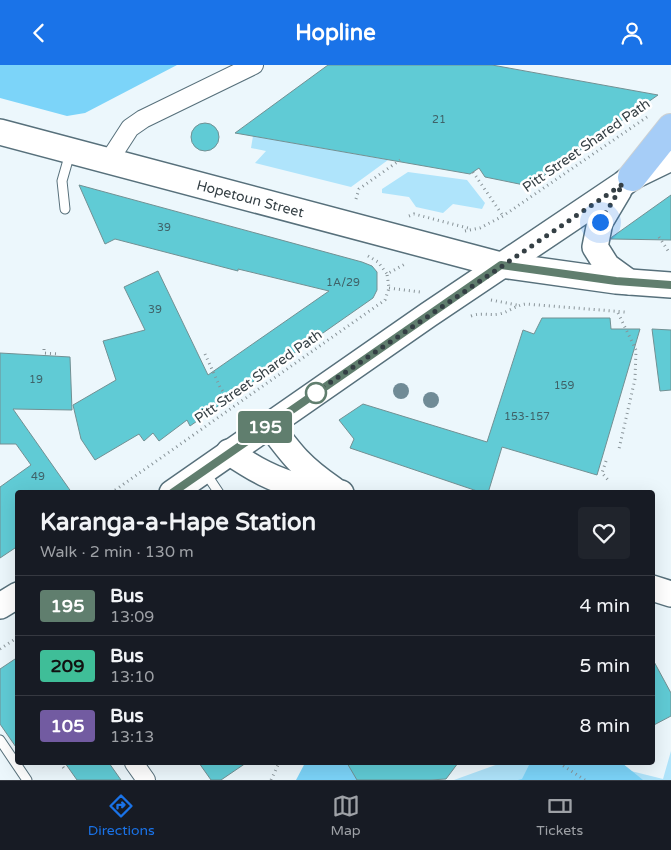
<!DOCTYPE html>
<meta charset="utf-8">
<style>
:root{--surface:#171b24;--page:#20242c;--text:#f1f3f6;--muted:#9ea1a6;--line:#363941;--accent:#1a73e8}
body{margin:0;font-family:"Varela Round",sans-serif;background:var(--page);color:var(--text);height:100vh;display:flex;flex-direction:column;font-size:19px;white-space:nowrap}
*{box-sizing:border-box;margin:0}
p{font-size:16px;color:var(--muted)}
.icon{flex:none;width:28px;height:28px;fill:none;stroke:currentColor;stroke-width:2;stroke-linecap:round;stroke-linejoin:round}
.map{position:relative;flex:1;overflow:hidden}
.drawer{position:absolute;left:15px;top:425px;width:640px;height:275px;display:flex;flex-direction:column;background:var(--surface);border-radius:5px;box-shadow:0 5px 20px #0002}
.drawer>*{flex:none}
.badge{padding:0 10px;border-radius:4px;font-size:18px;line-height:32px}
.you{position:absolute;width:25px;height:25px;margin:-12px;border:4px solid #fff;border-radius:50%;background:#1a73e8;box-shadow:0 0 0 8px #1a73e833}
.map>.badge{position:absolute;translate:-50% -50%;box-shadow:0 0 0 2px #fff}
.round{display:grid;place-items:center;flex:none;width:52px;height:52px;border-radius:5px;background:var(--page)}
.summary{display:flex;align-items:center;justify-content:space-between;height:85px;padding:0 25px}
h1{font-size:24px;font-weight:700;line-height:38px}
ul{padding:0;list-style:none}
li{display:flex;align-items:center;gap:15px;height:60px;padding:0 25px;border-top:1px solid var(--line)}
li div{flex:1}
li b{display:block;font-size:19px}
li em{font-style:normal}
li .badge{min-width:55px;font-weight:700;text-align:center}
header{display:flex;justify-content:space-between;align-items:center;height:65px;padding:0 25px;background:var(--accent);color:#fff;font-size:22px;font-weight:700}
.menu{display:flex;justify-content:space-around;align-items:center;height:70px;border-top:1px solid var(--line);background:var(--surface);font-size:14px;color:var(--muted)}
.menu a{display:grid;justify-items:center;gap:2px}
.menu .on{color:var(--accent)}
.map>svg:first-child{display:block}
.green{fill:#afe4fb}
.forest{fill:#7cd4f9}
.building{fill:#60cbd5;stroke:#729093}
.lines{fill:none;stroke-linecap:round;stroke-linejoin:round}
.lane-casing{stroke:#57707b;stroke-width:11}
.street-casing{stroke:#57707b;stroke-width:20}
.secondary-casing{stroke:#57707b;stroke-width:28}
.highway-casing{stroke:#ced1d2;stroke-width:30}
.path{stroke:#889398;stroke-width:3;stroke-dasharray:1 4;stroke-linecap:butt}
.lane{stroke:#fff;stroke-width:9}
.street{stroke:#fff;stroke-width:18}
.secondary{stroke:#fff;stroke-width:25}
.highway{stroke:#a6cdf7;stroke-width:28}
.tree{fill:#708b96}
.line-casing{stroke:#fff;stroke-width:11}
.line{stroke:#607e6e;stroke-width:8}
.walk{stroke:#343f44;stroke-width:5;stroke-dasharray:0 9}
.stop-dot{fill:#fff;stroke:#607e6e;stroke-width:2.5}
.labels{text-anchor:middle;stroke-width:5;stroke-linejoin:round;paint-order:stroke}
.number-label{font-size:11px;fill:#3f6268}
.street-label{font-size:14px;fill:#343f44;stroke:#fff}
</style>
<header><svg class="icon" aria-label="back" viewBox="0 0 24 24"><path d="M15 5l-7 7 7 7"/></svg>Hopline<svg class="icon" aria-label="person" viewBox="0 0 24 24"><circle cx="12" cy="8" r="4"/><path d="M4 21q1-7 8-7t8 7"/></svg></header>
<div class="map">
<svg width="671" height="715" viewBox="0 0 671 715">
<rect width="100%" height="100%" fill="#ecf7fc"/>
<!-- green -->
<path class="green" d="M253 71 388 95 351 122 255 98 266 86 251 83Z
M408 107 467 115 485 138 482 144 453 139 443 148 416 142 409 132 382 128V124Z
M671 686V715H454L501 698H599L663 714Z"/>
<!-- forest -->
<path class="forest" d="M0 0H177L85 48 67 51 0 33Z
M305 698H388L392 700 397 715H296Z
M530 698H622L643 715H518L522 714Z"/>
<!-- building -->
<path class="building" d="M328 0H492L658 30 529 121 485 112 479 103 470 109 235 68Z
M191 72a14 14 0 1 1 28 0a14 14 0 1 1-28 0Z
M79 120 362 197 372 201 377 207V225L373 233 190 361 187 355 159 376 153 368 144 376 139 369 95 395 81 374 73 340 116 315 103 276 145 265 124 222 158 206 208 310 329 226 238 204V206L115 174 105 179Z
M671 130V175L611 174 612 172Z
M542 253H610L611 264H640L597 410 502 382 488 428H483L350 383 354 374 339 355 363 339 487 377 523 265 534 269Z
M652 264 671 265V325L660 326Z
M0 288 70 292 72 345 13 344 72 428H18V481L0 493V422L31 400 16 379H0Z
M18 592V685L0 659V604Z
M652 593 671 628V651L652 661Z
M65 698H109L121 715H77Z
M199 698H246L221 715H211Z
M347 698H458L446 714 430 715H357Z"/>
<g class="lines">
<defs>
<path id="lane" d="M65 144 62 116 70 88
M205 407 219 428
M0 675 27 715"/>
<path id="street" d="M108 97 130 63 143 54 254 0
M134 698 146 715"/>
<g id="secondary">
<path id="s1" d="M0 67 501 200 616 216 671 220"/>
<path d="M634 111 671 93"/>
<path d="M619 125 600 157 595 182 607 201 629 217"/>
<path d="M269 359C292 390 301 402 333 424"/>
<path d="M229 387C253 403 274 416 303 422 315 425 329 424 341 428"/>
<path d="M172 428 428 250 623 119 647 100"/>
<path d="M652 523 671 529"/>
<path d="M0 541 18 530"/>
</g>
<path id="highway" d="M632 112 671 63"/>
</defs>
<!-- lane casing -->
<use href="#lane" class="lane-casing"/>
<!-- street casing -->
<use href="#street" class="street-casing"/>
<!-- secondary casing -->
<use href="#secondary" class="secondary-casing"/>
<!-- highway casing -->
<use href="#highway" class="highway-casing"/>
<!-- path -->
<path class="path" d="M473 107 503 151
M356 134 359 124 400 95
M409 151 414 149 468 163
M465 166 480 163 503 151 647 52
M659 172 669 187
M368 191 378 197 387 209
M389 223 420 227
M491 235 517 240
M618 248 636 285 635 314 619 384
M471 251C482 247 489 251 499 249 509 247 516 240 526 239L625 247
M44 284V288L58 289
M205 289 220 322 233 342
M606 396 602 408 608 415
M111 428 385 235 389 223 387 209 405 199
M0 584 18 572
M60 698 66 706
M559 698 585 715
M271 715 279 698"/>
<!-- lane -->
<use href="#lane" class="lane"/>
<!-- street -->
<use href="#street" class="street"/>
<!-- secondary -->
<use href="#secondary" class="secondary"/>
<!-- highway -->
<use href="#highway" class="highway"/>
</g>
<!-- trees -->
<g class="tree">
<circle cx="401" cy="326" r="8"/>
<circle cx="431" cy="335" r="8"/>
</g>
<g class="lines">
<defs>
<path id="line" d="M172 428 501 200 616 216 671 220"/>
</defs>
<!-- line casing -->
<use href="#line" class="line-casing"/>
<!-- line -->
<use href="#line" class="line"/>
<!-- walk -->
<path class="walk" d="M316 328 312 330 623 119 600 157"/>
</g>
<!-- markers -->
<circle class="stop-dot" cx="316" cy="328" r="10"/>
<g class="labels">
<!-- number labels -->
<g class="number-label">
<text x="439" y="58">21</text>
<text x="164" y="166">39</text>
<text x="343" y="221">1A/29</text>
<text x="155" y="248">39</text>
<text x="36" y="318">19</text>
<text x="564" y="324">159</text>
<text x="527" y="355">153-157</text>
<text x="38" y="415">49</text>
</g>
<!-- street labels -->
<g class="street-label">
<text transform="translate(586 80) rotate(-35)" y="5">Pitt Street Shared Path</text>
<text dy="5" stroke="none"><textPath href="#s1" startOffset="259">Hopetoun Street</textPath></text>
<text transform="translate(258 311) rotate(-35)" y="5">Pitt Street Shared Path</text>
</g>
</g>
</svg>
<div class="you" style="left:600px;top:157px"></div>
<b class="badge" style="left:265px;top:362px;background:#607e6e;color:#fff">195</b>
<section class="drawer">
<div class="summary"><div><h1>Karanga-a-Hape Station</h1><p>Walk · 2 min · 130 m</p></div><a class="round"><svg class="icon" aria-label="heart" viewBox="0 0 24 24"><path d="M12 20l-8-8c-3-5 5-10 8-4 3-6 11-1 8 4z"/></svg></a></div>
<ul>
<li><span class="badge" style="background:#607e6e;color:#fff">195</span><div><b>Bus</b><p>13:09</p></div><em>4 min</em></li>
<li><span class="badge" style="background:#3fbe98;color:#111">209</span><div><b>Bus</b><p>13:10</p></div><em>5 min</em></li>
<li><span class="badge" style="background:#725ba1;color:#fff">105</span><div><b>Bus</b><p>13:13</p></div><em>8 min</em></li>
</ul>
</section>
</div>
<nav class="menu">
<a class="on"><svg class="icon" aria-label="directions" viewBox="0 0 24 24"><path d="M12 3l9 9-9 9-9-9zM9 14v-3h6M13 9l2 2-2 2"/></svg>Directions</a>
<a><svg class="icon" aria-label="map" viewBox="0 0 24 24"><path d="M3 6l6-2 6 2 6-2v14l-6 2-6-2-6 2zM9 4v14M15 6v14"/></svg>Map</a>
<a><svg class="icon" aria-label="tickets" viewBox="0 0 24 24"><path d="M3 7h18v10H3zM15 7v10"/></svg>Tickets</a>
</nav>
